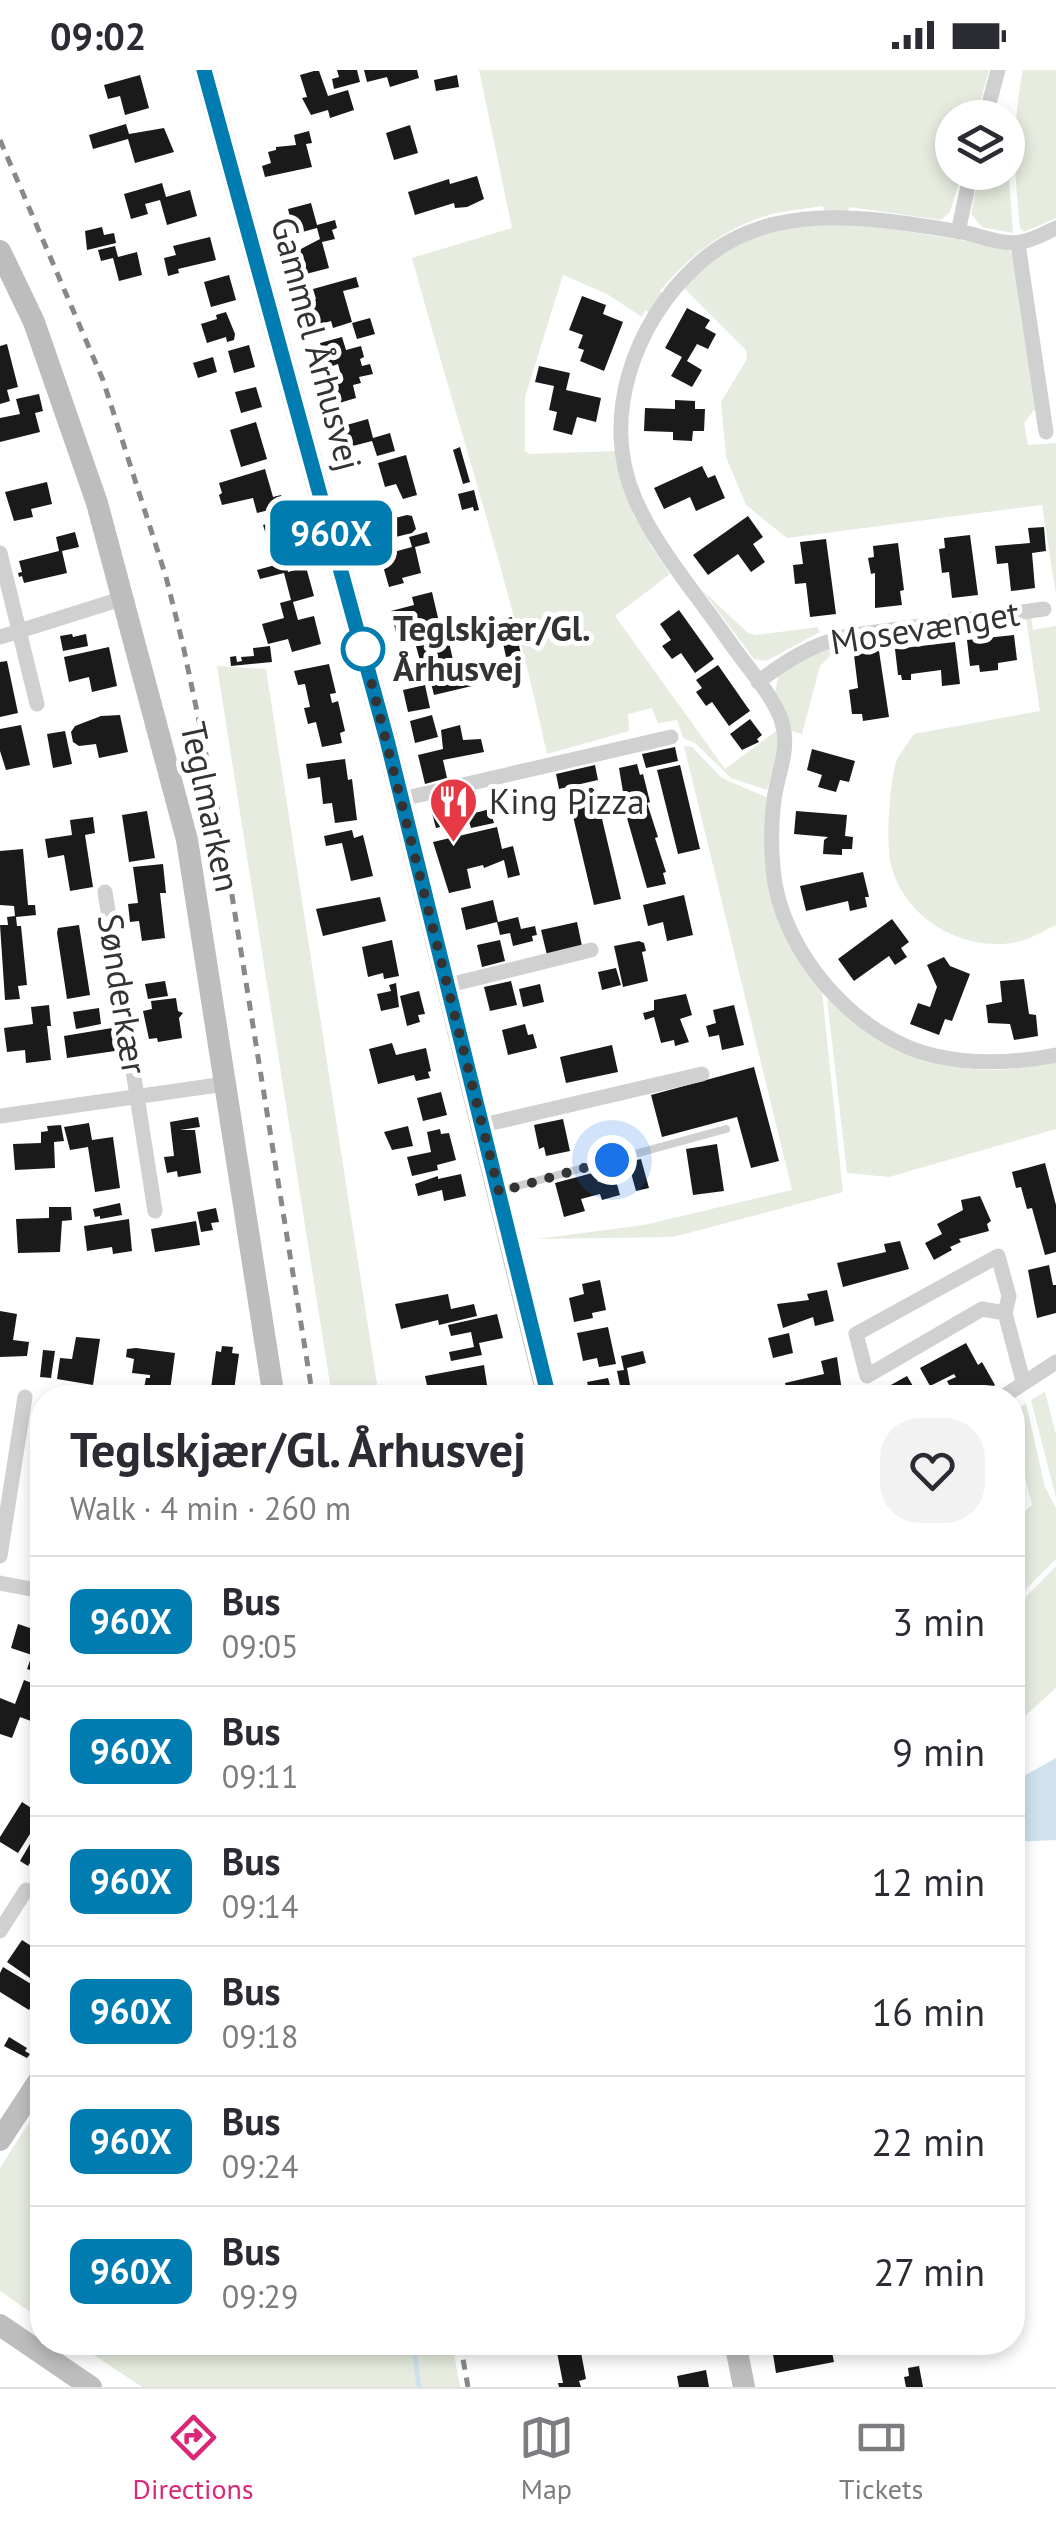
<!DOCTYPE html>
<meta charset="utf-8">
<style>
:root{--surface:#fff;--page:#f2f2f3;--text:#2b2b33;--muted:#7c7c81;--line:#e1e1e2;--accent:#db2777}
body{margin:0;font-family:"PT Sans",sans-serif;background:var(--page);color:var(--text);height:100vh;display:flex;flex-direction:column;font-size:38px;white-space:nowrap}
*{box-sizing:border-box;margin:0}
p{font-size:32px;color:var(--muted)}
.icon{flex:none;width:55px;height:55px;fill:none;stroke:currentColor;stroke-width:2;stroke-linecap:round;stroke-linejoin:round}
.map{position:relative;flex:1;overflow:hidden}
.sheet{position:absolute;left:30px;top:1315px;width:995px;height:970px;display:flex;flex-direction:column;background:var(--surface);border-radius:40px;box-shadow:0 5px 15px #0003}
.sheet>*{flex:none}
.badge{padding:0 20px;border-radius:15px;font-size:35px;line-height:65px}
.buttons{position:absolute;left:935px;top:30px;display:grid;gap:20px}
.buttons a{display:grid;place-items:center;width:90px;height:90px;border-radius:50%;background:var(--surface);box-shadow:0 5px 15px #0003;font-size:50px}
.you{position:absolute;width:50px;height:50px;margin:-25px;border:8px solid #fff;border-radius:50%;background:#1a73e8;box-shadow:0 0 0 15px #1a73e833}
.map>.badge{position:absolute;translate:-50% -50%;box-shadow:0 0 0 5px #fff}
.round{display:grid;place-items:center;flex:none;width:105px;height:105px;border-radius:40px;background:var(--page)}
.headline{display:flex;align-items:center;justify-content:space-between;height:170px;padding:0 40px}
h1{font-size:48px;font-weight:700;line-height:75px}
ul{padding:0;list-style:none}
li{display:flex;align-items:center;gap:30px;height:130px;padding:0 40px;border-top:2px solid var(--line)}
li div{flex:1}
li b{display:block;font-size:38px}
li em{font-style:normal}
li .badge{min-width:110px;font-weight:700;text-align:center}
.status{display:flex;justify-content:space-between;align-items:center;height:70px;padding:0 50px;background:var(--surface);direction:ltr}
.status svg{height:28px;fill:currentColor}
.tab-bar{display:flex;justify-content:space-around;align-items:center;height:140px;border-top:2px solid var(--line);background:var(--surface);font-size:28px;color:var(--muted)}
.tab-bar a{display:grid;justify-items:center;gap:5px}
.tab-bar .on{color:var(--accent)}
.map>svg:first-child{display:block}
.green{fill:#e6ecdf}
.water{fill:#cfe2ee}
.lines{fill:none;stroke-linecap:round;stroke-linejoin:round}
.stream{stroke:#cfe2ee;stroke-width:5}
.building{fill:#1a1a1a}
.lane{stroke:#d0d0d0;stroke-width:8}
.street{stroke:#d0d0d0;stroke-width:15}
.secondary{stroke:#bdbdbd;stroke-width:22}
.rail{stroke:#888;stroke-width:5;stroke-dasharray:10 8;stroke-linecap:butt}
.line-casing{stroke:#fff;stroke-width:22}
.line{stroke:#007cb0;stroke-width:15}
.walk{stroke:#333;stroke-width:10;stroke-dasharray:0 18}
.stop-dot{fill:#fff;stroke:#007cb0;stroke-width:5}
.labels{text-anchor:middle;stroke-width:10;stroke-linejoin:round;paint-order:stroke}
.street-label{font-size:35px;fill:#333;stroke:#fff}
.stop-label{font-size:35px;font-weight:bold;fill:#333;stroke:#fff;text-anchor:start}
.poi-label{font-size:35px;fill:#333;stroke:#fff;text-anchor:start}
</style>
<div class="status"><b>09:02</b><svg viewBox="0 0 49 12"><path d="M0 12V9h3v3zM5 12V6h3v6zM10 12V3h3v9zM15 12V0h3v12zM26 1h20v11H26zM47 4h2v5h-2z"/></svg></div>
<div class="map">
<svg width="1056" height="2317" viewBox="0 0 1056 2317">
<rect width="100%" height="100%" fill="#fff"/>
<!-- green -->
<path class="green" d="M479 0H989L976 47 952 48V102L962 103 950 142 941 150 849 137 848 142 824 141 823 136C805 139 786 140 769 145 727 156 686 188 660 221L663 224 650 243 645 240 642 247 607 224 563 205 525 327V381L529 384 616 381 624 419 636 450 640 448 653 470 649 473 670 504 615 546 725 699 776 661 779 680 767 720 731 708 695 673 683 668 677 650 658 653 652 638 628 644 629 661 547 684C511 516 457 353 412 188L512 158Z
M1023 0H1056V148L1024 162 1020 158C1014 104 1012 54 1023 0Z
M1008 92 1013 163 982 157 971 144 979 103 1008 102Z
M847 152 999 176 1010 181 1016 193 1035 339 1024 353 1028 375 1056 373V525L1042 435 787 468 746 435 726 387 721 332 747 289 746 280 682 216C735 163 777 158 847 152Z
M703 521 748 563 756 565 818 557 820 562 766 591 754 589Z
M1031 546 1033 560 1056 556V855C1045 860 1032 868 1021 871 965 885 901 848 890 790 886 772 890 706 897 690 901 681 909 672 914 664L1040 641 1026 548Z
M842 574 820 596 802 664 791 661 775 623 779 603 790 595Z
M217 596 266 599 379 1327H332Z
M684 676 692 677 722 708 768 728C762 777 764 828 792 870L788 873 822 922 843 1122 673 1167 537 1169 644 1155 792 1120Z
M827 928C854 956 933 995 972 999 1000 1002 1028 997 1056 991V1059L889 1107 847 1103Z
M1045 1322 1056 1364V1428L1031 1330Z
M1026 1333 1045 1417 1056 1438V1489L1013 1532V1451L1032 1435 1013 1359V1342Z
M1056 1496V1618L1016 1654 1012 1651 1013 1540Z
M42 2032V2250L0 2221V2098Z
M76 2273H452L460 2317H142Z"/>
<!-- water -->
<path class="water" d="M1056 1688V1770L1013 1772V1712Z"/>
<g class="lines">
<!-- stream -->
<path class="stream" d="M413 2272 419 2317"/>
</g>
<!-- building -->
<path class="building" d="M337 0H357L360 12 334 19 332 9 339 7Z
M364 0H417L419 8 390 17 387 7 367 12Z
M314 1H319L328 26 348 20 354 40 330 48 328 40 311 45 302 28 307 27 300 5Z
M140 5 149 38 125 45 120 26 108 29 104 15Z
M457 5 459 17 436 21 434 10Z
M126 54 129 64 164 58 174 82 135 93 128 69 93 79 89 65Z
M410 55 418 83 394 90 386 63Z
M309 61 312 73 306 74 312 97 265 107 262 96 271 93 268 82 276 80V77L296 75 294 65Z
M477 106 484 129 467 137 455 138 454 133 415 145 408 122 449 109 450 114Z
M162 113 166 127 190 120 197 146 167 155 160 130 145 134 148 144 131 149 124 124Z
M311 133 317 155 335 150 337 158 332 160 335 169 322 172 329 198 306 204 299 180 320 169 317 158 284 167 280 154 291 151 288 139Z
M102 157 104 165 114 163 116 173 87 180 85 161Z
M210 167 216 190 178 199 179 203 168 206 164 188 176 185 173 176Z
M115 176 118 187 137 182 142 205 119 211 113 188 101 191 98 180Z
M229 205 236 230 211 237 204 212Z
M356 207 359 217 343 221 352 252 333 258 331 251 318 255 311 230 316 229 313 219Z
M582 226 606 235 603 244 623 252 604 301 580 291 584 280 578 278 583 265 569 260Z
M687 238 710 250 705 258 716 264 708 279 697 274 687 291 702 300 692 317 671 306 682 287 665 278Z
M226 242 235 264 234 270 227 272 226 267 207 273 201 254 217 249 216 245Z
M370 248 375 264 357 269 352 253Z
M342 267 346 280 361 276 364 287 360 289 362 296 370 294 373 304 359 307 361 313 353 315 356 328 336 334 330 313 342 309 338 294 327 298 320 273Z
M7 274 18 317 7 320 10 331 0 334V276Z
M249 275 255 297 234 303 228 281Z
M213 287 217 302 198 308 193 293Z
M539 296 570 303 566 320 601 328 596 352 577 347 572 365 553 360 557 342 549 340 554 316 535 312Z
M256 317 262 337 241 343 235 322Z
M39 324 43 341 35 343 40 362 0 372V348L20 344 16 329Z
M675 330 695 331V339H705L704 361H693L692 371 673 370V362L644 361 645 338 675 339Z
M368 349 373 368 390 363 395 381 377 386 372 371 349 377 343 356Z
M256 352 267 389 241 397 230 360Z
M460 377 470 412 463 414 453 380Z
M406 385 417 425 403 429 396 414 385 417 378 393Z
M702 396 708 408 715 405 725 428 696 441 690 427 664 439 654 418Z
M265 399 273 427 281 425 286 441 292 439 295 448 291 449 293 456 289 457 295 477 290 478 292 485 274 490 263 455 270 453 268 445 274 444 273 439 257 443 253 428 222 435 219 425 222 423 219 413Z
M47 412 52 434 31 439 33 447 14 451 5 422Z
M474 420 479 440 474 441 473 437 462 440 458 424Z
M407 445 412 446 416 459 412 463 371 473 367 455Z
M748 446 763 467 753 474 765 492 751 502 738 484 708 505 693 485Z
M1044 457 1046 481 1032 483 1035 518 1011 521 1008 493 997 494 995 476 1030 473 1028 458Z
M75 462 79 477 62 481 67 503 24 513 22 506 19 507 18 503 22 502 19 491 59 481 56 467Z
M427 462 430 473 415 477 421 503 402 508 404 513 389 517 383 496 392 494 390 483 412 477 409 467Z
M970 465 978 525 952 528 949 502 942 503 939 479 945 478 944 468Z
M826 469 836 544 810 547 806 513 795 514 793 495 803 494 800 472Z
M898 473 904 520 900 521 902 535 875 538V503L871 504 868 488 874 487 873 476Z
M286 492 288 502 306 497 314 526 293 532 298 550 314 546 321 574 292 582 288 569 268 574 262 554 284 548 280 533 291 530 284 503 260 509 257 500Z
M432 522 439 552 396 563 391 541 414 535 412 527Z
M679 540 714 589 695 603 681 583 672 589 662 576 671 570 660 554Z
M512 547 521 584 506 587 498 550Z
M72 564 73 567 86 564 88 576 63 581 60 566Z
M1014 565 1017 590 998 593V600L980 602 979 595 970 596 967 570Z
M448 568 453 590 422 598 416 576Z
M955 572 960 614 942 616 941 600 911 604V610H902L901 605H898L895 579Z
M270 576 272 592 231 596 230 587 236 586 237 592 242 591 241 587 254 586 253 578Z
M109 577 117 616 92 622 89 607 69 612 64 587Z
M879 581 889 647 863 651 862 644H852L849 620 858 618 854 585Z
M7 591 18 643 0 647V592Z
M329 594 336 623 330 624 332 633 338 631 345 661 340 663 342 673 322 677 316 652 308 654 304 638 310 637 305 614 298 615 294 601Z
M718 595 750 641 729 656 712 632 706 636 696 622 702 618 696 610Z
M470 604 472 616 434 625 431 613Z
M425 615 430 638 408 642 403 620Z
M120 645 128 682 99 688 96 674 79 676 73 672 71 662 75 656 101 646Z
M432 645 438 667 415 673 410 651Z
M750 649 762 665 757 669 759 672 742 680 730 664Z
M21 655 30 695 6 700 0 681V659Z
M460 655 463 670 481 669 484 682 443 690 447 708 425 714 418 685 443 679 441 660Z
M65 661 72 694 53 698 47 664Z
M675 677 678 691 646 698 642 684Z
M812 679 855 691 849 712 840 710 836 722 818 717 822 705 807 700Z
M345 689 348 710 352 709 357 750 335 753 332 733 323 734 320 707 308 709 306 694Z
M637 694 640 705 643 704 650 732 647 733 658 767 655 768 666 802 663 803 666 814 647 818 627 748 622 749 618 735 625 734 619 698Z
M595 695 598 710 559 719 556 704Z
M680 695 700 779 678 784 657 700Z
M594 715 621 829 594 835 567 721Z
M452 731 458 753 436 758 430 736Z
M490 739 494 753 471 758 467 745Z
M147 741 155 788 129 792 122 745Z
M796 741 847 745 845 766 853 767 852 779H842V785L823 784 824 770 828 767 794 764Z
M93 747 95 763 85 765 93 817 70 821 64 785 48 788 45 769 72 765 70 750Z
M497 757 502 779 513 776 520 805 508 808 504 790 484 798 483 795 467 799 471 818 449 823 433 772Z
M352 760 354 768 363 765 373 806 351 811 342 773 326 776 324 766Z
M23 779 28 835H35L36 845 16 847 17 856H21L27 915 18 916 20 929 5 930 0 855H8L7 847 15 846 14 836 0 835V781Z
M163 794 166 823H160L165 868 142 871 139 851 130 852 128 834 138 833 133 797Z
M863 802 869 827H865L867 837 850 841 848 831 806 841 800 816Z
M684 825 693 865 667 871 663 852 648 856 643 835Z
M380 827 386 851 323 866 316 839Z
M493 830 498 852 518 847 521 859 535 856 537 865 532 866 533 871 513 876 510 863 500 865 497 852 466 860 461 838Z
M892 849 909 872 901 878 907 887 895 895 889 886 854 911 838 889Z
M577 852 582 876 547 885 541 860Z
M79 855 90 925 67 929 57 863 58 858Z
M392 870 399 906 384 909 383 903 368 907 362 877Z
M500 870 505 891 482 897 477 875Z
M639 871 644 873 646 881 642 882 648 911 623 917 614 876Z
M944 887 950 896 970 904 952 951 945 949 939 965 910 954 918 933 930 937 937 917 927 895Z
M616 898 621 915 602 920 598 902Z
M1024 909 1029 944 1036 945 1038 966 1014 970 1010 954 988 953 986 935 1002 932 1000 911Z
M165 911 168 926 148 929 145 914Z
M511 911 517 935 490 941 484 917Z
M396 913 399 937 381 941 377 924 391 921 389 915Z
M540 914 544 932 523 937 519 919Z
M419 921 425 944 418 945 420 952 407 956 400 926Z
M686 924 692 945 680 949 689 972 675 976 674 970 661 973 654 947 645 950 643 943 654 940V930Z
M176 928 178 941 183 943 179 948 182 968 158 972 157 968 149 969 143 941 152 939 151 931Z
M49 935 51 956H47L51 990 26 993 25 980 7 982 4 958 33 954 31 937Z
M734 935 744 975 722 980 719 965 709 967 706 956 716 953 713 940Z
M99 938 101 954 76 959 73 942Z
M525 954 528 965 533 964 537 978 508 985 502 960Z
M112 958 115 981 67 988 64 966Z
M392 973 396 985 426 978 431 1001 428 1002 430 1008 416 1011 414 1005 378 1014 369 979Z
M612 975 618 1002 566 1013 560 987Z
M754 997 779 1091 751 1098 737 1047 662 1067 651 1025Z
M441 1022 447 1045 423 1051 417 1028Z
M198 1047 200 1057 180 1060H195L201 1103 178 1107 177 1101 167 1103 164 1087 174 1086 170 1052Z
M563 1049 570 1081 546 1086 544 1077 539 1079 534 1055Z
M89 1053 92 1070 113 1067 120 1118 95 1122 88 1077 70 1080 64 1057Z
M61 1055 64 1071 54 1072 55 1098 15 1100 13 1074 41 1073V1062L48 1061 47 1056Z
M408 1056 413 1076 392 1080 384 1062Z
M440 1059 441 1064 449 1063 456 1090 437 1095 438 1100 412 1106 407 1087 431 1082 427 1062Z
M717 1074 724 1121 693 1125 686 1079Z
M641 1089 649 1118 636 1121 628 1092Z
M1045 1093 1056 1135V1182L1045 1185 1032 1138 1027 1139 1021 1117 1016 1118 1012 1102Z
M596 1102 598 1112 615 1107 620 1125 602 1130 600 1124 581 1129 585 1141 564 1147 555 1113Z
M461 1104 466 1126 444 1131 442 1120 418 1126 415 1114 438 1106V1109Z
M980 1126 991 1151 987 1154 989 1161 959 1169 961 1172 950 1177 952 1180 934 1190 925 1173 942 1164 937 1154 963 1140 961 1130Z
M120 1133 122 1145 100 1149V1146L95 1147 93 1139Z
M49 1137H71L72 1150 62 1151 60 1182 18 1183 16 1149 49 1148Z
M216 1138 219 1152 211 1153 213 1160 201 1162 197 1142Z
M129 1149 132 1181 113 1184 112 1177 87 1181 84 1156Z
M196 1151 200 1175 155 1182 151 1159Z
M900 1171 909 1199 843 1217 837 1193 886 1182 884 1174Z
M1049 1195 1053 1215H1056V1243L1037 1248 1028 1200Z
M600 1210 606 1240 592 1243 593 1248 574 1252 569 1228 584 1224 582 1214Z
M827 1220 834 1251 815 1256 813 1247 783 1258 777 1234 809 1230 807 1224Z
M448 1224 451 1239 474 1234 477 1246 439 1255 438 1250 401 1259 395 1234Z
M0 1241 17 1244 13 1270 29 1272 27 1286 0 1287Z
M497 1244 503 1268 479 1273 482 1285 451 1291 449 1282 474 1277 471 1262 451 1266 448 1255Z
M608 1257 616 1294 599 1297 597 1288 583 1291 577 1263Z
M789 1263 793 1283 773 1288 768 1268Z
M76 1267 100 1269 93 1315 57 1309 60 1288 72 1289Z
M966 1273 978 1295 982 1292 995 1315 972 1328H956L947 1311 956 1307 954 1304 930 1316 920 1298Z
M222 1276 233 1277 232 1283 239 1284 233 1328 210 1326 216 1281 221 1282Z
M136 1278 175 1283 169 1328H147L149 1319 144 1318 146 1308H150V1305L132 1303 134 1289 126 1287 127 1279Z
M43 1280 55 1281 51 1308 40 1307Z
M643 1281 646 1293 627 1298 630 1315 620 1316 617 1301 624 1300 621 1286Z
M837 1287 843 1328H789L785 1313 824 1304 821 1291Z
M484 1295 487 1315 428 1328H398L428 1320 425 1306Z
M907 1306 920 1328H888L893 1325 889 1316Z
M608 1308 611 1319 622 1316 624 1325 631 1323 632 1328H591L587 1312Z
M34 1546 42 1549V1604L27 1599 32 1585 11 1578 18 1554 30 1558Z
M24 1610 42 1617 39 1624 42 1625V1636L38 1634 31 1651 20 1647 12 1668 0 1664V1628L15 1634Z
M22 1732 42 1745 18 1783 0 1772V1767Z
M34 1767 42 1773 28 1796 20 1791Z
M22 1870 42 1883 30 1908 7 1892Z
M3 1897 41 1920 29 1940 0 1922V1903Z
M9 1967 27 1978 25 1981 30 1984 27 1988 4 1976Z
M555 2272H579L586 2309 579 2311 581 2317H559L558 2313H563Z
M802 2272H830L834 2292 776 2303 772 2278Z
M919 2296 923 2317H906L904 2307 909 2306 908 2298Z
M706 2300 709 2317H679L677 2306Z"/>
<g class="lines">
<!-- lane -->
<path class="lane" d="M503 1120 726 1059"/>
<!-- street -->
<path class="street" d="M985 48 998 0
M1056 158C1045 163 1033 170 1021 172 1005 176 979 165 962 162 873 148 769 127 696 196 634 253 600 348 635 429 658 481 699 527 731 574 747 597 771 623 781 649 791 680 778 700 774 730 771 752 771 775 773 798 779 880 856 969 936 986 976 995 1016 993 1056 985
M958 162 971 102
M1018 174 1046 362
M0 483 37 634
M0 567 124 528
M758 612C787 590 811 575 847 566L1044 539
M402 729 671 667
M105 822 155 1141
M449 915 591 880
M0 1046 225 1014
M483 1055 702 1004
M1005 1243 982 1239 867 1306 856 1264 998 1186 1009 1226 1005 1243 1023 1311
M1001 1328 1056 1292
M0 1486 25 1327
M0 1513 42 1521
M0 1861 26 1820"/>
<!-- secondary -->
<path class="secondary" d="M204 0 387 670 548 1328
M0 181 34 252 97 433 187 770 274 1328
M0 2070 42 2006
M0 2255 91 2317
M735 2272 744 2317"/>
<!-- rail -->
<path class="rail" d="M0 70 103 310 166 507 183 575 220 751 313 1328
M460 2272 468 2317"/>
</g>
<g class="lines">
<defs>
<path id="line" d="M204 0 387 670 549 1328"/>
</defs>
<!-- line casing -->
<use href="#line" class="line-casing"/>
<!-- line -->
<use href="#line" class="line"/>
<!-- walk -->
<path class="walk" d="M363 579 499 1122 612 1090"/>
</g>
<!-- icons -->
<defs>
<symbol id="restaurant-pin" viewBox="-11 -11 22 30"><path d="M0 17L-7.5 6A9.5 9.5 0 1 1 7.5 6Z" fill="#e63946" stroke="#fff"/><path d="M-5-6h1v4h1v-4h1v4h1v-4h1v5L-1.5 .5V6h-2V.5L-5-1ZM5-6V6H3V1.5H1.5Q1.5-4 5-6Z" fill="#fff"/></symbol>
</defs>
<g fill-rule="evenodd">
<use href="#restaurant-pin" x="426" y="704" width="55" height="75"/>
</g>
<!-- markers -->
<circle class="stop-dot" cx="363" cy="579" r="20"/>
<g class="labels">
<!-- street labels -->
<g class="street-label">
<text transform="translate(316 274) rotate(75)" y="12">Gammel Århusvej</text>
<text transform="translate(925 558) rotate(-9)" y="12">Mosevænget</text>
<text transform="translate(210 737) rotate(78)" y="12">Teglmarken</text>
<text transform="translate(122 924) rotate(81)" y="12">Sønderkær</text>
</g>
<!-- stop labels -->
<g class="stop-label">
<text x="393" y="571">Teglskjær/Gl.<tspan x="393" dy="40">Århusvej</tspan></text>
</g>
<!-- poi labels -->
<g class="poi-label">
<text x="489" y="744">King Pizza</text>
</g>
</g>
</svg>
<div class="buttons">
<a><svg class="icon" aria-label="layers" viewBox="0 0 24 24"><path d="M12 4l9 5-9 5-9-5zM3 14l9 5 9-5"/></svg></a>
</div>
<div class="you" style="left:612px;top:1090px"></div>
<b class="badge" style="left:331px;top:463px;background:#007cb0;color:#fff">960X</b>
<section class="sheet">
<div class="headline"><div><h1>Teglskjær/Gl. Århusvej</h1><p>Walk · 4 min · 260 m</p></div><a class="round"><svg class="icon" aria-label="heart" viewBox="0 0 24 24"><path d="M12 20l-8-8c-3-5 5-10 8-4 3-6 11-1 8 4z"/></svg></a></div>
<ul>
<li><span class="badge" style="background:#007cb0;color:#fff">960X</span><div><b>Bus</b><p>09:05</p></div><em>3 min</em></li>
<li><span class="badge" style="background:#007cb0;color:#fff">960X</span><div><b>Bus</b><p>09:11</p></div><em>9 min</em></li>
<li><span class="badge" style="background:#007cb0;color:#fff">960X</span><div><b>Bus</b><p>09:14</p></div><em>12 min</em></li>
<li><span class="badge" style="background:#007cb0;color:#fff">960X</span><div><b>Bus</b><p>09:18</p></div><em>16 min</em></li>
<li><span class="badge" style="background:#007cb0;color:#fff">960X</span><div><b>Bus</b><p>09:24</p></div><em>22 min</em></li>
<li><span class="badge" style="background:#007cb0;color:#fff">960X</span><div><b>Bus</b><p>09:29</p></div><em>27 min</em></li>
</ul>
</section>
</div>
<nav class="tab-bar">
<a class="on"><svg class="icon" aria-label="directions" viewBox="0 0 24 24"><path d="M12 3l9 9-9 9-9-9zM9 14v-3h6M13 9l2 2-2 2"/></svg>Directions</a>
<a><svg class="icon" aria-label="map" viewBox="0 0 24 24"><path d="M3 6l6-2 6 2 6-2v14l-6 2-6-2-6 2zM9 4v14M15 6v14"/></svg>Map</a>
<a><svg class="icon" aria-label="tickets" viewBox="0 0 24 24"><path d="M3 7h18v10H3zM15 7v10"/></svg>Tickets</a>
</nav>
